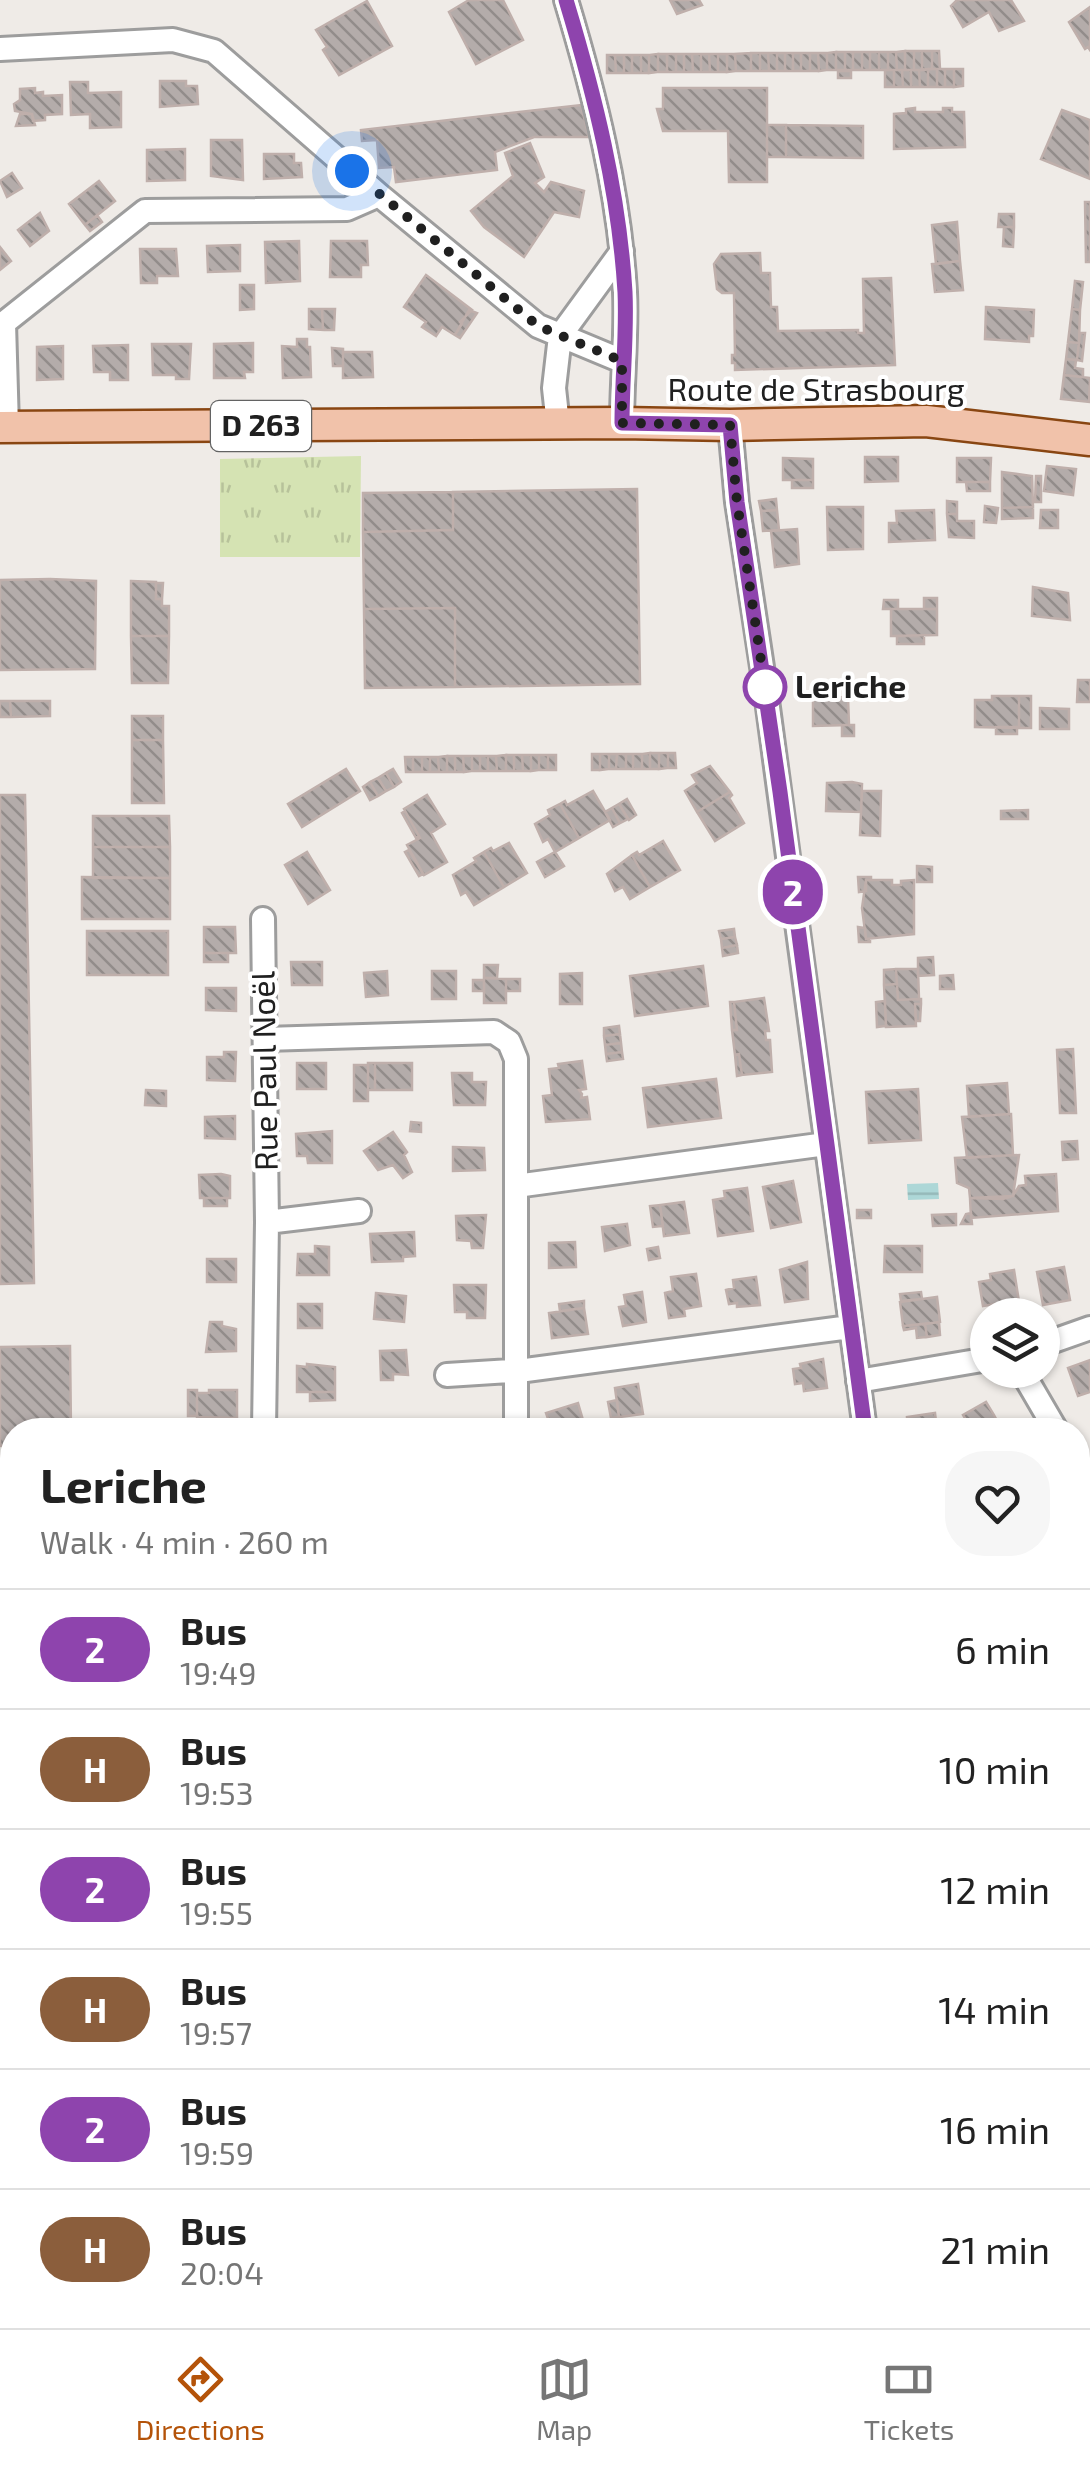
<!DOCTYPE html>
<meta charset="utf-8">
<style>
:root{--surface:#fff;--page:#f6f6f6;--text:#222;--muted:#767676;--line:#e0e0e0;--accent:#b45309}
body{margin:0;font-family:"Exo 2",sans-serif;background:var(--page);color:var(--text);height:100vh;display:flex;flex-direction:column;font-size:38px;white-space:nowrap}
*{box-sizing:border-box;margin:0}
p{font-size:32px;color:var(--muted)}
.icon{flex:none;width:55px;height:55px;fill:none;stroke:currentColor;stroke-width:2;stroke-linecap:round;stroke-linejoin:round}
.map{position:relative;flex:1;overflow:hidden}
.side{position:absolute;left:0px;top:1418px;width:1090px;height:912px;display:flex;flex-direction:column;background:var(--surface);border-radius:40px 40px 0 0;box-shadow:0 2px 8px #0004}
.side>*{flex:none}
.badge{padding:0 20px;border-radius:32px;font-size:35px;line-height:65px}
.fabs{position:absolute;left:970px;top:1298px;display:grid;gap:20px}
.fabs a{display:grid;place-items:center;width:90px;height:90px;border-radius:50%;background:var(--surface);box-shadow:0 2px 8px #0004;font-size:50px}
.you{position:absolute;width:50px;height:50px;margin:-25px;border:8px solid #fff;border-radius:50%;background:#1a73e8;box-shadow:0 0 0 15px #1a73e833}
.map>.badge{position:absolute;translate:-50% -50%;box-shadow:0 0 0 5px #fff}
.round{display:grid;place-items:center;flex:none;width:105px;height:105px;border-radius:40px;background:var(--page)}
.headline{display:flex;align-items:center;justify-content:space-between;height:170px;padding:0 40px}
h1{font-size:48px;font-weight:700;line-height:75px}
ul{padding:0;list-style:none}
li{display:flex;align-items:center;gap:30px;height:120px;padding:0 40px;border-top:2px solid var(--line)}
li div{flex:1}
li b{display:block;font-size:38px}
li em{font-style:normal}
li .badge{min-width:110px;font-weight:700;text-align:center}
.tabs{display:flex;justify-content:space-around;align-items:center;height:140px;border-top:2px solid var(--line);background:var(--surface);font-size:28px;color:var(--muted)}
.tabs a{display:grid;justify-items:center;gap:5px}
.tabs .current{color:var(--accent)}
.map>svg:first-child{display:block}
.grass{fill:url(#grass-tufts)}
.water{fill:url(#water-rules)}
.building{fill:url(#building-back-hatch);stroke:#bfafab;stroke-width:2.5}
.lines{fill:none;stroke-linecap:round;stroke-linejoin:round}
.minor-casing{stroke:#9d9d9d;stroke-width:28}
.major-casing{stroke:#894612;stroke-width:35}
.minor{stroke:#fff;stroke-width:22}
.major{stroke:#f1c2aa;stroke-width:30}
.line-casing{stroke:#fff;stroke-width:22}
.line{stroke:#8e44ad;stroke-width:15}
.walk{stroke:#202020;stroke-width:10;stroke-dasharray:0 18}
.stop-dot{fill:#fff;stroke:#8e44ad;stroke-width:5}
.labels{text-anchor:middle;stroke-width:8;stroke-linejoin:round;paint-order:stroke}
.shield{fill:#fff;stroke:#636363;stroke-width:2.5}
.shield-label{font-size:30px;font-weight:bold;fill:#202020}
.street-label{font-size:32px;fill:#202020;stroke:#fff}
.stop-label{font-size:32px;font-weight:bold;fill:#202020;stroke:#fff;text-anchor:start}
</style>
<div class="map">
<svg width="1090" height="2328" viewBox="0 0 1090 2328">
<defs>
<pattern id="grass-tufts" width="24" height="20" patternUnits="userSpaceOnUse" patternTransform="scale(2.5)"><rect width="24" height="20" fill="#d5e3b3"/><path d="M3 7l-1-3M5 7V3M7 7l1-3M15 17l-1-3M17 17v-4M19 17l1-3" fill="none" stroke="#b7c29a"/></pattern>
<pattern id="water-rules" width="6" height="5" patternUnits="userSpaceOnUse" patternTransform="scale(2.5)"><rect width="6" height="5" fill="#add7d7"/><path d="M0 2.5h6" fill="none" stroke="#95b8b8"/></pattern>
<pattern id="building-back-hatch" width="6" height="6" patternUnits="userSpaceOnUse" patternTransform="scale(2.5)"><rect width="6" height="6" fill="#b4acaa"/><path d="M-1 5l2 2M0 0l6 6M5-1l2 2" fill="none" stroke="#928c8a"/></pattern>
</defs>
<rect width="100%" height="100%" fill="#efebe7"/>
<!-- grass -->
<path class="grass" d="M361 456 360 557H220V459Z"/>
<!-- water -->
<path class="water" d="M938 1183 939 1199 908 1200 907 1184Z"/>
<!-- building -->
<path class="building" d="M469 0H503L523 40 476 64 449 12Z
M670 0H699L702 5 677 14Z
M957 0H1011L1024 21 999 31 989 12 963 27 951 6Z
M367 1 392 46 339 75 323 50 327 47 316 30Z
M1090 7V50L1088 47 1085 49 1069 22Z
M905 51V70H897L896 52Z
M905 51H914V70H905Z
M914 51H922V70H914Z
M922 51H932V69L922 70Z
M932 51H939L940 69H932Z
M836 52H845V70H836Z
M836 52V70H827V53Z
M845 52H853V70H845Z
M853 52H862V70H853Z
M862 52H870V70H862Z
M870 52H879V70H870Z
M879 52H888V70H879Z
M888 52H896L897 70H888Z
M751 53H760V71H751Z
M751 53V71H736L735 54Z
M760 53H768L769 71H760Z
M768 53H777V71H769Z
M777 53H785V71H777Z
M785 53H793V71H785Z
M793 53H801V71H793Z
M801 53H810V71H801Z
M810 53H818L819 71H810Z
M818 53H827V70L819 71Z
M658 54H667V72H658Z
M658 54V72L649 73V55Z
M667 54H676V72H667Z
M676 54H684V72H676Z
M684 54H692L693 72H684Z
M692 54H701V72H693Z
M701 54H709L710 72H701Z
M709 54H718V72H710Z
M718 54H727V72H718Z
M727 54H735L736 71 727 72Z
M607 55H615L616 73H607Z
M615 55H624V73H616Z
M624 55H632V73H624Z
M632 55H641V73H632Z
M641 55H649V73H641Z
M928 69H937V87H928Z
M928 69V87H920L919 70Z
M937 69H945V87H937Z
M945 69H954V87H945Z
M954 69H963V86L954 87Z
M885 70H894V87H885Z
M894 70H902L903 87H894Z
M902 70H911V87H903Z
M911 70H919L920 87H911Z
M838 71H851V78H838Z
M160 81H186V86H197L198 104 160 107Z
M70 82H88V93L121 92V127L90 128V114L71 115Z
M35 88V93L43 92V96L62 95V114L45 115V120L33 121 32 114 15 111 14 104 20 100V89Z
M663 88H767V182H729L728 131H663L657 109H663Z
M581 105 589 137H534L495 152 497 170 396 182 394 167 379 168 377 140 362 141 361 130Z
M915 108V112H943V108H952V112H964L965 147 894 149V114L906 113V109Z
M1062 110 1090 120V179L1041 159Z
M20 114H32L35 125 16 126Z
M767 125H786V157H767Z
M786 125 863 126V158L786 157Z
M211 140H242L243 180 211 176Z
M530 143 544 177 535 183 544 192 551 182 584 191 579 217 554 212 524 257 484 227 471 211 513 176 505 153Z
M185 149V180L147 181V150Z
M264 154H294V163H301L302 177 264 179Z
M12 173 22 188 7 197 0 181Z
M99 181 115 201 85 225 69 204Z
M1085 202H1090V262H1086Z
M40 213 49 231 30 246 18 230Z
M999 214H1014V227H998Z
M97 215 102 222 90 231 85 225Z
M957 222 960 261 936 264 932 225Z
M1004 227H1014L1013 247 1003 246Z
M299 241 300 281 266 283 265 242Z
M331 241H367L368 265H361V277H330Z
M240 245V271L208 272 207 246Z
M0 247 11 261 0 270Z
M140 249H176L178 276H157V283H141Z
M760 253 761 273H770L771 307H777L778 331 858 330V333H864L863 279 891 278 895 365 735 370V363H732V355H735L734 293H722L717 289 714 264 721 254Z
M960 261 963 290 935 292 932 264Z
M426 275 472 310 460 322 462 324 455 335 442 327 436 336 422 327 426 322 404 307Z
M1075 281 1083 282 1080 310 1072 309Z
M240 285H254V309L240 310Z
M986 307 1034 310 1033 336H1029V342L985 339Z
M309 309H322L323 330 309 329Z
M322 309H335L334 330H323Z
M1072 309 1080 310 1079 343 1068 342Z
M469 310 477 313 460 338 455 335Z
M1080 333H1085L1082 361 1077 360Z
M297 339H307V347H310L311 377 283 378 282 346 297 347Z
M1068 342 1079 343 1077 360 1066 359Z
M253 343V372H244L245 378H214V344Z
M152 344H191L189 379H176V375H153Z
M128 345V380H110V372H94L93 346Z
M63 346V379L37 380V347Z
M332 348 343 349V366H333Z
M343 352H372L373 377 343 378Z
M1066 359 1076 360 1075 368 1083 369V377L1064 375Z
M1064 375 1090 378 1089 402 1061 399Z
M865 457H898V481L865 482Z
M783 458 813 459V480H783Z
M957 458H991L990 482H957Z
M1047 466 1076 469 1073 495 1044 491Z
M1002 472 1032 476 1033 507 1002 508Z
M1036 476H1041V502H1035Z
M792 480H813V488H792Z
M966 482H990V491H967Z
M637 489 640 684 455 687V608L364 609 363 532 453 530V492Z
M453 492V530L363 532V493Z
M776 499 777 510 761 511 759 501Z
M947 501 957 502V514H947Z
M985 506 998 508 996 523 984 522Z
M827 507H863V549L828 550Z
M1033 507V518L1002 519V508Z
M777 510 779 530 763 531 761 511Z
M934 510 935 540 889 542V523H897L896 511Z
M1041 510H1058V528H1040Z
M947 514H957V521H974V538L949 537Z
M797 529 799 564 775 567 771 531Z
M50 579 96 581 95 669 0 670V580Z
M131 581 156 582V599H162V606H169V636H131Z
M156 583H163L162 599H156Z
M1033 587 1068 593 1070 620 1032 616Z
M924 598H937V609H924Z
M884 600H898V609H883Z
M455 608V687L365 688 364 609Z
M891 609H937V635L891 636Z
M131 636H169L168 683H132Z
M897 636H924V644H897Z
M1078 680H1090V702H1077Z
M992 696H1019V728L975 727V700H992Z
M1019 696H1031V728H1019Z
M848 697 849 725 813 726V698Z
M0 701H10L11 717H0Z
M10 701H50V716L11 717Z
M1040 708 1069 709V729H1040Z
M132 716H163V740H132Z
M842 725H854V736H842Z
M996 727H1017V734H996Z
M132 740H163L164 803H132Z
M650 753H659V769H650Z
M650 753V769H642V754Z
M659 753H668V768L659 769Z
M668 753H675L676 768H668Z
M592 754H600V770H592Z
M600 754H609V769L600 770Z
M609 754H617L616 769H609Z
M617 754H626V769H616Z
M626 754H633V769H626Z
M633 754H642V769H633Z
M506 755V771H497L496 756Z
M506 755H514V771H506Z
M514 755H522L523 771H514Z
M522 755H531V771H523Z
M531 755H539V770L531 771Z
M539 755H548V770H539Z
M548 755H556V770H548Z
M447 756V772H439L438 757Z
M447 756H455V772H447Z
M455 756H463L464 772H455Z
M463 756H472V771L464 772Z
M472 756H480V771H472Z
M480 756H488V771H480Z
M488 756H496L497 771H488Z
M405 757H413V772H406Z
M413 757H422V772H413Z
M422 757H430V772H422Z
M430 757H438L439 772H430Z
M710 766 730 792 697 812 685 791 697 783 692 775Z
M346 769 360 791 302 827 288 804Z
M393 769 401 782 394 787 386 773Z
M386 773 394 787 386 791 378 778Z
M378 778 386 791 378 796 370 782Z
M370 782 378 796 370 800 363 787Z
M852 782 862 784 861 812 826 811 827 783Z
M593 791 610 820 579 838 560 804 565 801 567 805Z
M862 791H881L880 836 860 835Z
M730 792 732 795 729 798 744 823 715 841 697 812Z
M0 795H25L34 1283 0 1284Z
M427 795 445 824 431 833 447 862 424 875 407 845 420 838 404 809Z
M627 799 636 815 629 820 619 804Z
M560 804 579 838 555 852 548 839 543 842 535 824 550 815 548 810Z
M619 804 628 819 620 823 612 808Z
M612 808 620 823 613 827 605 812Z
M1028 810V819H1001V811Z
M405 811 419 836 416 838 402 813Z
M93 816H169L170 847H93Z
M663 841 680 870 650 887 632 855 637 852 639 855Z
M509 843 527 873 504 887 484 852 491 848 493 851Z
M93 847H170V878H93Z
M409 850 423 874 419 876 405 852Z
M307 852 330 890 308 904 285 865Z
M484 852 504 887 474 905 466 892 461 895 453 875 476 861 474 858Z
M555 852 564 866 545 877 537 862Z
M632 855 650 887 630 899 623 887 615 891 607 874Z
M917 866 932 867V882H917Z
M82 877 170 878V919H82Z
M858 877H871V880H866V891L859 892Z
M866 880H892V885H901V881L914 880V934L866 939 862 908Z
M204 927H235L236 953H204Z
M858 927 865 928 866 939H870V942H859Z
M734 929 735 937 721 939 719 931Z
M87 931H168V975H87Z
M735 937 737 945 722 948 721 939Z
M737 945 738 953 723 956 722 948Z
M204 953H228V962H204Z
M933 957 934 975 918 976V958Z
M291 962H322V985H292Z
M484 965H498L497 978H484Z
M703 966 708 1006 635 1016 630 976Z
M896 969 897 984 884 985V970Z
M896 969H918L919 999 898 1000Z
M387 971 388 995 366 997 364 973Z
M432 971H456V999H432Z
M582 973V1004H560V974Z
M953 975 954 989H940V976Z
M484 978 506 979V1003H484Z
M506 979H520V991H506Z
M473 980H484V991H473Z
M897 984 898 1000 921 999V1004H915L916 1026 886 1027 884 985Z
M206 988H236V1011L206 1010Z
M764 998 769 1031H765L766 1040H770L772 1072 742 1075 739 1054 735 1055 732 1030H737L734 1002Z
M885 1001 886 1026 877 1027 876 1002Z
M730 1002H734L737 1030H732Z
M915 1004H921L920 1021H916Z
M619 1026 620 1034 604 1036V1028Z
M620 1034 621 1043 605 1045 604 1036Z
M621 1043 622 1052 606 1054 605 1045Z
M1073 1049 1076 1113H1060L1057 1050Z
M224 1052H236L235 1081 207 1080V1057H224Z
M622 1052 623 1059 607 1061 606 1054Z
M739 1054 742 1075 737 1076 735 1055Z
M582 1061 586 1089 579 1090 582 1094 581 1098 587 1097 590 1119 546 1122 543 1096 552 1095 549 1069 559 1068 558 1064Z
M297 1063H326V1089H297Z
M368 1063H375V1090H368Z
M375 1063H412V1090H375Z
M354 1065H368V1101H354Z
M452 1073H472V1082H486L485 1105H454Z
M716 1079 721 1118 648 1127 643 1088Z
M1007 1083 1009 1114 969 1117 967 1086Z
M918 1089 921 1140 869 1143 866 1092Z
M146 1090 166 1091V1106L145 1105Z
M1011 1114 1013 1155 967 1158 962 1117Z
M235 1116V1139L205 1138V1117Z
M411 1122 421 1123V1132L410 1131Z
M332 1131V1163H308L307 1156H297L296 1134Z
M393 1132 407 1152 404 1155 412 1172 403 1178 393 1165 378 1170 364 1151Z
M1077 1141 1078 1159 1063 1160 1062 1142Z
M453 1147 484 1148 485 1170 453 1171Z
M1019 1155 1013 1196 970 1198 969 1188 957 1183 955 1158Z
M221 1174 230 1176V1198H200L199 1175Z
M1056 1174 1058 1211 971 1218 970 1198 1003 1199 1013 1196 1019 1186 1026 1185 1025 1176Z
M793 1181 801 1222 771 1228 763 1187Z
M747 1188 753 1231 718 1236 713 1200 725 1198 724 1191Z
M204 1198H227V1206H204Z
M684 1202 689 1233 664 1236 660 1205Z
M660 1205 663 1226 653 1227 650 1206Z
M857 1210H871V1218H857Z
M971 1213 972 1224H961L966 1214Z
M956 1214V1225L933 1226 932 1215Z
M486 1215 483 1248H472L471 1241 457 1240 456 1216Z
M627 1224 630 1245 605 1251 602 1227Z
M414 1232 415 1256 403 1257V1261L372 1262 370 1234Z
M575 1242 576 1267 549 1268V1243Z
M315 1246 329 1247V1275H297L298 1254H315Z
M885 1246H922V1272H884Z
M658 1247 660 1258 649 1260 647 1249Z
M207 1259H236V1282H207Z
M807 1262 808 1299 785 1302 780 1270Z
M1064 1267 1070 1300 1043 1305 1037 1272Z
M1014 1270 1020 1308 997 1313 995 1304 983 1306 979 1282 991 1280 990 1274Z
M696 1274 701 1306 684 1309 685 1316 669 1318 665 1293 673 1291 671 1277Z
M756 1277 760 1305 737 1307V1303L729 1304 726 1290 734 1288 733 1280Z
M454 1285H486L485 1318H467V1312H455Z
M642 1292 646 1322 623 1326 619 1307 626 1306 624 1295Z
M921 1292 922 1299 901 1301 900 1294Z
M376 1293 406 1296 404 1322 374 1319Z
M937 1297 940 1322 903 1326 900 1302Z
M584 1301V1308L560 1311 559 1304Z
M298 1304H322V1328H298Z
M584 1308 588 1334 552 1338 549 1313Z
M210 1322H222V1326L236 1329V1351L206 1352Z
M939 1322 940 1335 927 1337 925 1324Z
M925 1324 927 1337 917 1338 916 1328 904 1330 903 1326Z
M70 1346 71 1430H12V1445L0 1446V1347Z
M406 1350 408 1375 393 1374V1380H381L380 1351Z
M823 1359 827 1388 804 1391 803 1383 795 1384 793 1369 801 1368 800 1364Z
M1090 1360V1392L1078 1396 1068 1368Z
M307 1364 335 1367V1392H297V1366L307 1367Z
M638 1384 643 1414 619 1417 615 1388Z
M188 1390H197V1416H188Z
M209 1390H237V1418L197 1417V1393H209Z
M310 1392H335V1400L310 1401Z
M617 1400 619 1417 611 1418 608 1402Z
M986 1402 994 1415 1002 1430H972L963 1415Z
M578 1403 585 1427 552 1430 546 1413Z
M935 1413 937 1430H908L907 1417Z
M299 1424H327V1430H299Z
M387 1425H411V1430H387Z
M1078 1532 1090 1545V1550L1078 1557Z
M1084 1595 1086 1606H1090V1634L1078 1636V1596Z
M0 1619 12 1620V1674H0Z
M1088 1739H1090V1769L1082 1767Z
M12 1757V1804L4 1814 0 1810V1770Z
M1089 1807 1090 1843 1078 1845V1809Z
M1090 1903V1931L1078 1933V1905Z
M1078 2009 1084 2039 1078 2040V2044Z
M1090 2191V2216L1078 2218V2194Z
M1090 2276V2302L1078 2304V2278Z
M366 2318 367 2326 348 2328 346 2320Z
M422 2318H452L453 2323 464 2321 465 2328H420L423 2327Z
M490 2318H514L516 2328H492Z
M769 2318H843L841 2328 768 2327Z
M889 2322H906V2328H889Z"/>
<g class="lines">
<defs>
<path id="minor" d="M566 0C595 96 619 192 625 292 627 335 622 380 622 423
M0 49 173 40 214 51 379 195 538 326 622 361
M558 425 554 388 560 336 622 251
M730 425 737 502 767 700 865 1430
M7 427 4 323 145 211 347 209 379 195
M263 919 267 1222 264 1430
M265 1039 494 1032 509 1042 516 1059V1430
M516 1186 826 1144
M267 1222 359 1211
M1042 1345 1090 1328
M1021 1370 1056 1430
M447 1375 526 1370 850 1327
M858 1381 988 1359
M1078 1466 1090 1487
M0 1704H12
M1078 1883 1090 1881
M0 2049 12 2046
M1078 2166 1090 2164
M1041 2318V2328
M699 2328 709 2318"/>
<path id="major" d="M0 427 622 423 730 425 926 421 1090 440"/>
</defs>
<!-- minor casing -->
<use href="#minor" class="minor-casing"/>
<!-- major casing -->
<use href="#major" class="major-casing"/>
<!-- minor -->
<use href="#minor" class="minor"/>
<!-- major -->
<use href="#major" class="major"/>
</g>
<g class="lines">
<defs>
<path id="line" d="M566 0C595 96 619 192 625 292 627 335 622 380 622 423L730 425 737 502 780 792 865 1430"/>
</defs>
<!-- line casing -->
<use href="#line" class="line-casing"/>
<!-- line -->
<use href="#line" class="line"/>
<!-- walk -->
<path class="walk" d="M352 171 538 326 622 361V423L730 425 737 502 767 700 765 687"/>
</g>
<!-- markers -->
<circle class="stop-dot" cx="765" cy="687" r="20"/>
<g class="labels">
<!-- shield labels -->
<rect class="shield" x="211" y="401" width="100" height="50" rx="8"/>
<g class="shield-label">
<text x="261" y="436">D 263</text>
</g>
<!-- street labels -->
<g class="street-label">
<text x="816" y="401">Route de Strasbourg</text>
<text transform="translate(265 1071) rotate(-91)" y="11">Rue Paul Noël</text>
</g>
<!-- stop labels -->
<g class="stop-label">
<text x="795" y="698">Leriche</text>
</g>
</g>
</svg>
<div class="fabs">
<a><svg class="icon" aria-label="layers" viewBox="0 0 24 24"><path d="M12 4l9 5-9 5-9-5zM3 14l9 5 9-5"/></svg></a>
</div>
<div class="you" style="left:352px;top:171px"></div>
<b class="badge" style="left:793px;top:892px;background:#8e44ad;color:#fff">2</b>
<section class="side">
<div class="headline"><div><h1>Leriche</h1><p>Walk · 4 min · 260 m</p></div><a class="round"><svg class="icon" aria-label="heart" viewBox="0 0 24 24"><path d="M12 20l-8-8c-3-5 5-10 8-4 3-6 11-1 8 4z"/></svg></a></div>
<ul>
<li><span class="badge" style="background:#8e44ad;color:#fff">2</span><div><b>Bus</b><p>19:49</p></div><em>6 min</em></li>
<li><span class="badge" style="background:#8b5e3c;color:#fff">H</span><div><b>Bus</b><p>19:53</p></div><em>10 min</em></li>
<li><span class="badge" style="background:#8e44ad;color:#fff">2</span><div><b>Bus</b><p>19:55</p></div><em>12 min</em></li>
<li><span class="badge" style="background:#8b5e3c;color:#fff">H</span><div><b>Bus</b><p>19:57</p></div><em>14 min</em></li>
<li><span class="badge" style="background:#8e44ad;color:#fff">2</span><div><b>Bus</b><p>19:59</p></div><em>16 min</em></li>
<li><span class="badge" style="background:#8b5e3c;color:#fff">H</span><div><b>Bus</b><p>20:04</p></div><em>21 min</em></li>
</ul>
</section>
</div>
<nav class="tabs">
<a class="current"><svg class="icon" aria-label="directions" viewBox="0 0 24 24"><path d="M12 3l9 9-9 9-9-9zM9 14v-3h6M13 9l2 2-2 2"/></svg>Directions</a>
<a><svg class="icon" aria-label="map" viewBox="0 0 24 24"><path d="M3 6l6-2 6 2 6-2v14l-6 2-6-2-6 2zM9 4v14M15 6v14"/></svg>Map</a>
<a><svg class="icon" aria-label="tickets" viewBox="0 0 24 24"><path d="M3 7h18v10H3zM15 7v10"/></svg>Tickets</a>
</nav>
